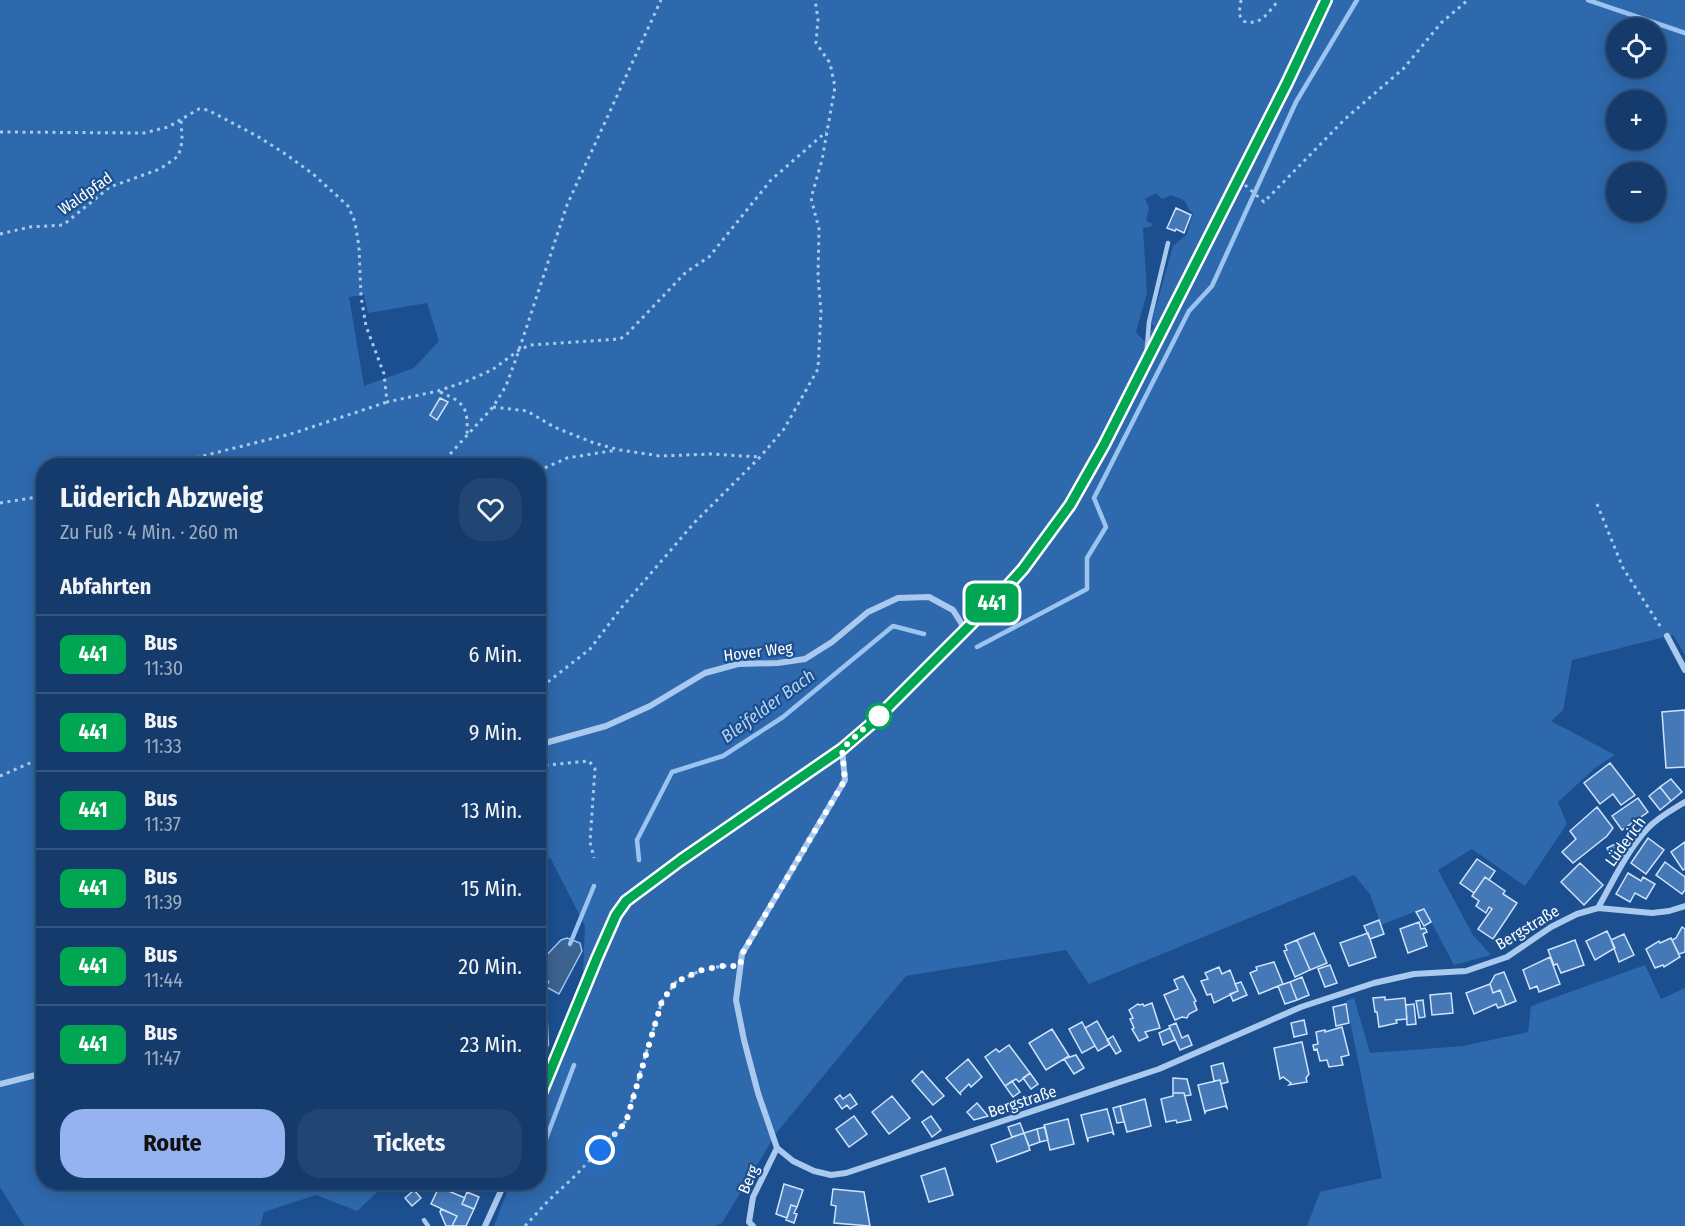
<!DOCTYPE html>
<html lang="de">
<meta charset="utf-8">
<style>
:root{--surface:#143b6b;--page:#214673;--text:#f1f3f6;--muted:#9dadc1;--line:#33557e;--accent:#95b2f1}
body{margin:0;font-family:"Fira Sans Condensed",sans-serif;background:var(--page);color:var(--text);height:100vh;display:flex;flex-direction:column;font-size:22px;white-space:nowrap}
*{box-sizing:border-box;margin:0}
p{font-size:20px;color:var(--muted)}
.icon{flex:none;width:33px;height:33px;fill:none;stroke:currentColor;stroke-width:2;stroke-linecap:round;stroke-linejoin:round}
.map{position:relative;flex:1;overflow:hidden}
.details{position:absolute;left:36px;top:458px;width:510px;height:732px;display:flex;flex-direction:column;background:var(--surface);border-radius:24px;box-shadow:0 3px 15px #0003,0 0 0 2px var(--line)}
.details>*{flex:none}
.badge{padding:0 12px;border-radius:9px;font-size:21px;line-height:39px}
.fabs{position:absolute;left:1606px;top:18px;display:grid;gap:12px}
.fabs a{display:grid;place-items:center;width:60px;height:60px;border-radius:50%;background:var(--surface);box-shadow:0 3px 15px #0003,0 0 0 2px var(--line);font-size:30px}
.you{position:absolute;width:30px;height:30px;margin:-15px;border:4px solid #fff;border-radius:50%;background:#1a73e8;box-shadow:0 0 0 9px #1a73e833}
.map>.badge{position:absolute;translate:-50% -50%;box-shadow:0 0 0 3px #fff}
h2{padding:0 24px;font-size:22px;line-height:54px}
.round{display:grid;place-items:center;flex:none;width:63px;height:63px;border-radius:24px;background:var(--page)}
.summary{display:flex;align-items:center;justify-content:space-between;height:102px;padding:0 24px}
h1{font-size:28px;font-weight:700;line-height:45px}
.action{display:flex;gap:12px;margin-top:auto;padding:12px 24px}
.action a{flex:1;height:69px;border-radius:24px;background:var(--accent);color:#111;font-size:24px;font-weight:700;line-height:69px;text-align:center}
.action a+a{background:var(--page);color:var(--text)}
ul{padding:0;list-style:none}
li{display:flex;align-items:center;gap:18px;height:78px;padding:0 24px;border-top:2px solid var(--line)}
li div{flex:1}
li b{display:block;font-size:22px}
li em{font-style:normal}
li .badge{min-width:66px;font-weight:700;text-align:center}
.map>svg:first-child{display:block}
.green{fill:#2e69ad;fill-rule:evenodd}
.water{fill:#3c6290;stroke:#9cc4f0;stroke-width:1.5}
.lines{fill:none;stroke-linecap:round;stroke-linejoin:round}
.stream{stroke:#9cc4f0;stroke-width:4.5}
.building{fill:#4478b7;stroke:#cfe3fa;stroke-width:1.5}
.path{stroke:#a9c9ee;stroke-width:3;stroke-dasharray:3 4.5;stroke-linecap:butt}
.lane{stroke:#a9c9ee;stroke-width:4.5}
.street{stroke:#a9c9ee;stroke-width:6}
.line-casing{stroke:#fff;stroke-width:14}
.line{stroke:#00a651;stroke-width:9}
.walk{stroke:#fff;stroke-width:6;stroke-dasharray:0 10.8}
.stop-dot{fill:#fff;stroke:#00a651;stroke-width:3}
.labels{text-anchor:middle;stroke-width:4.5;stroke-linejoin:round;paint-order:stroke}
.street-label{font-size:16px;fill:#fff;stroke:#1b4f8f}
.water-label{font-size:18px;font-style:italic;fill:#b5d3f5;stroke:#1b4f8f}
</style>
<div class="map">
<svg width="1685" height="1226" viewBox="0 0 1685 1226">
<rect width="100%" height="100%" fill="#1b4f8f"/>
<!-- green -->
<path class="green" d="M0 0H1685V655L1673 635 1572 660 1563 710 1551 721 1615 755 1595 768 1558 802 1567 824 1525 886 1472 849 1438 870 1473 935 1491 955 1454 965 1424 908 1381 925 1370 894 1354 875 1089 984 1066 950 906 976 777 1132 722 1223 715 1226H494L511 1182H538L539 1111 582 999 585 926 551 859 539 855 538 465H44V1182H388L357 1211 316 1195 264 1212 260 1226H24L0 1187ZM1617 28H1656V68H1617ZM1617 100H1656V140H1617ZM1617 172H1656V212H1617ZM1156 193 1162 199 1171 195 1184 200 1190 211 1193 213 1187 234 1173 246 1151 324 1154 326 1145 342 1136 332 1147 293 1143 228 1150 227 1153 224 1146 221 1149 208 1145 199ZM364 295 368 313 427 303 439 341 414 368 364 386 349 297Z
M1645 965 1661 999 1685 988V1226H1307L1320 1192 1382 1178 1346 1001 1354 998 1370 1053 1463 1046 1528 1032 1531 1006Z"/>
<!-- water -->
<path class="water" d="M567 938 580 943 582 951 559 994 539 983V963L561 940Z"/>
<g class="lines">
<!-- stream -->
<path class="stream" d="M1588 0 1685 33
M977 647 1087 589V558L1106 527 1094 498 1189 311 1212 286 1296 102 1357 0
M639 860 637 840 672 772 723 756 783 717 893 626 924 634
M570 944 594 886
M547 982 544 986 547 1045
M538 1160 574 1065"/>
</g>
<!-- building -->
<path class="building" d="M1176 208 1191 215 1184 233 1176 229 1175 231 1167 228Z
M440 398 448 402 437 420 430 415Z
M1685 710V767L1666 768 1662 712Z
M1610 763 1635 795 1621 805 1613 794 1600 804 1584 783Z
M1671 779 1682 792 1671 801 1660 787Z
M1660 787 1671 801 1660 810 1649 796Z
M1638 798 1648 812 1622 830 1612 816Z
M1597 807 1613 828 1607 836 1573 863 1562 852 1576 839 1570 831Z
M1648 838 1664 850 1646 874 1631 863Z
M1621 841 1627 854 1614 860 1607 848Z
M1685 842V869L1683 870 1671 852Z
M1477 859 1495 871 1489 880 1485 877 1474 893 1460 883Z
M1665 862 1685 877V890L1682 894 1656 875Z
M1580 863 1603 885 1584 905 1561 882Z
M1628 873 1641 881 1643 877 1655 884 1646 899 1635 893 1630 902 1616 894Z
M1485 877 1505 891 1503 894 1517 903 1493 939 1478 929 1492 909 1489 907 1486 913 1476 906 1479 901 1472 896Z
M1424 909 1431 922 1424 926 1416 912Z
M1379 920 1384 934 1370 939 1364 926Z
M1419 922 1421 929 1425 928 1427 932 1423 934 1427 946 1408 953 1400 929Z
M1682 927 1685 929V952L1679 954 1672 940 1676 938Z
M1607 931 1615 948 1595 960 1586 941Z
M1314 933 1327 963 1310 970 1297 940Z
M1368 933 1376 957 1349 966 1340 943Z
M1624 934 1634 955 1619 962 1611 940Z
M1671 938 1680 957 1664 967 1663 965 1655 968 1646 949 1659 941 1660 943Z
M1297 940 1310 970 1295 977 1284 951 1287 950 1285 945Z
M1575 940 1584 965 1561 973 1557 964 1554 965 1548 950Z
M1550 957 1560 984 1539 992 1537 986 1530 989 1523 970Z
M1274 962 1283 984 1259 994 1250 973 1257 970 1256 967Z
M1330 965 1337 983 1325 987 1318 969Z
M1219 967 1222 974 1230 970 1238 991 1214 1003 1211 994 1207 995 1201 981 1208 979 1205 973Z
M1504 972 1516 1001 1506 1005 1500 990 1493 993 1490 984 1495 975Z
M1183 976 1196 1001 1194 1002 1197 1010 1189 1014 1187 1018 1182 1017 1175 1020 1164 995 1178 989 1174 980Z
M1302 977 1309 995 1297 1000 1290 982Z
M1241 982 1247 995 1233 1001 1230 994 1238 991 1235 984Z
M1290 982 1297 1000 1285 1004 1278 986Z
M1490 984 1493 993 1500 990 1506 1005 1498 1008 1496 1004 1474 1014 1466 993Z
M1451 993 1453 1013 1432 1015 1430 995Z
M1385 997V1000L1405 998 1407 1019 1396 1020 1397 1023 1379 1027 1377 1012H1375L1373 998Z
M1423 1000 1425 1017 1419 1018 1416 1001Z
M1152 1003 1160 1028 1145 1032 1148 1037 1139 1041 1132 1029 1134 1028 1130 1019 1133 1018 1129 1010 1138 1004 1139 1005 1143 1004 1144 1006Z
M1346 1004 1349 1023 1336 1026 1333 1007Z
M1414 1004 1416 1024 1407 1025 1406 1005Z
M1304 1020 1307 1034 1294 1037 1291 1023Z
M1097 1021 1110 1044 1098 1051 1085 1028Z
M1082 1022 1095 1046 1082 1053 1069 1029Z
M1176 1023 1182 1038 1188 1035 1192 1045 1180 1050 1169 1026Z
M1342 1027 1349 1055 1341 1057 1343 1065 1329 1067 1327 1060 1320 1061 1317 1049 1314 1050 1313 1045 1318 1044 1316 1032 1325 1030V1032Z
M1170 1028 1175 1040 1163 1045 1159 1033Z
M1052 1029 1069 1056 1046 1070 1029 1043Z
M1113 1036 1121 1051 1116 1054 1107 1040Z
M1302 1042 1309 1074 1306 1078 1307 1082 1289 1085 1291 1083 1283 1077 1280 1079 1274 1048Z
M1009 1045 1030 1073 1019 1082 1016 1079 1005 1086 985 1057 996 1049 999 1052Z
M1076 1055 1084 1068 1074 1074 1064 1059Z
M968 1059 982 1077 971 1087 969 1084 960 1093 961 1095 946 1078Z
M1223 1063 1228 1082 1221 1084 1220 1080 1214 1081 1211 1066Z
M922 1071 944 1096 933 1105 912 1081Z
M1030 1073 1038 1084 1031 1089 1023 1078Z
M1173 1078 1187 1079 1191 1095 1185 1096 1184 1093H1173Z
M1220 1080 1227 1108 1225 1106 1206 1111 1205 1113 1198 1085Z
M1012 1081 1020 1092 1013 1097 1005 1086Z
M1173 1093H1184L1191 1120 1177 1123 1176 1120 1166 1122 1161 1099 1173 1096Z
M850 1094 857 1104 850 1109 847 1105 842 1109 835 1099 840 1095 843 1099Z
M892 1096 910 1118 889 1134 872 1112Z
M1145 1099 1151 1126 1127 1132 1120 1106Z
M977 1103 988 1116 974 1120 967 1112Z
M1120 1106 1124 1122 1117 1123 1113 1108Z
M1107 1109 1114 1135 1112 1132 1088 1138V1142L1081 1115Z
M854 1116 867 1134 849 1147 836 1129Z
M931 1116 941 1130 932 1137 922 1122Z
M1068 1119 1074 1144 1050 1150 1044 1125Z
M1020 1123 1024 1133 1012 1137 1008 1127Z
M1045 1127 1048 1140 1040 1142 1037 1129Z
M1037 1129 1040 1142 1029 1146 1024 1133Z
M1024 1133 1030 1150 997 1162 991 1145Z
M945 1168 953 1195 929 1202 921 1176Z
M784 1184 803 1190 797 1207 791 1205 787 1218 776 1214Z
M439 1187 465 1198 462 1204 474 1209 466 1226H452L457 1216 431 1204Z
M833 1189 864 1192 870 1226 834 1223 836 1206 831 1205Z
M414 1190 421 1198 412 1206 405 1198Z
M467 1192 479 1197 474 1209 462 1204Z
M791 1205 797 1207 794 1213 797 1214 794 1223 786 1220Z
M441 1209 457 1216 452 1226H446L440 1212Z"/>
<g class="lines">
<!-- path -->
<path class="path" d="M1241 0 1239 14 1243 21C1261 27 1268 12 1279 0
M0 132 144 133 168 127 199 109 208 110 257 136 284 153 313 174 348 206 355 222 359 247 361 296 366 326 384 374 387 402 438 391 467 381 492 370 519 350 530 345 620 339 627 334 686 272 709 257 771 180 826 132
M1245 185 1264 202 1345 119 1404 68 1441 23 1468 0
M0 234 30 227 63 225 110 187 160 169 177 157 181 149 182 137 181 120
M440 392C466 403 468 408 467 436
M493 407 527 411 554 427 594 443 620 450 660 456 711 454 760 457
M167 465 294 433 387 402
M440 465 493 407 506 386 517 356 567 205 661 0
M538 471 567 458 617 450
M0 503 44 496
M1597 504 1623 568 1662 629
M538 693 544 685 590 649 622 607 694 523 760 457 784 429 818 369 821 311 818 277 819 229 811 198 822 160 835 87 830 63 816 43 818 19 815 0
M538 766 589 761 595 769 590 842 594 858
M0 776 44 757
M525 1226 548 1201 576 1175 625 1122 662 1001 676 982 702 970 723 966H732"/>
<!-- lane -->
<path class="lane" d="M1146 359 1149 322 1168 243
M424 1220 428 1226"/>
<!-- street -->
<path class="street" d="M1667 636 1685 670
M538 745 606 726 650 706 705 673 738 664 778 663 805 659 832 642 868 612 898 598 929 597 953 610 965 629
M842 749 845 780 742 954 736 1000 744 1040 758 1093 777 1148 793 1161 814 1171 831 1175 846 1173 1159 1069 1301 1007 1374 983 1414 974 1466 971 1507 957 1551 927 1577 914 1598 908 1652 913 1669 911 1685 906
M1598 908C1613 881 1627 851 1647 829 1658 817 1672 810 1685 802
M0 1084 44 1073
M538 1101 597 958 616 915 626 901 681 860 842 749 870 725 1023 569 1070 505 1104 445 1287 83 1326 0
M485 1226 505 1182
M753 1226 749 1222 753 1197 777 1148"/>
</g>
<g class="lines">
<defs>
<path id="line" d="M538 1101 597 958 616 915 626 901 681 860 842 749 870 725 994 601 1023 569 1070 505 1104 445 1287 83 1326 0"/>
</defs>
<!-- line casing -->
<use href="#line" class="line-casing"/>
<!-- line -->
<use href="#line" class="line"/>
<!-- walk -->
<path class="walk" d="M600 1150 626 1122 662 1001 676 982 702 970 723 966H740L742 954 845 780 842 749 885 709 879 716"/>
</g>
<!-- markers -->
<circle class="stop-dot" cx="879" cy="716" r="12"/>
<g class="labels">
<!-- street labels -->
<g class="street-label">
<text transform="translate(85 193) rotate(-35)" y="6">Waldpfad</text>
<text transform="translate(758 651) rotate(-7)" y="6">Hover Weg</text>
<text transform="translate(1625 841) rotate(-54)" y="6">Lüderich</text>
<text transform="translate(1527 927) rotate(-31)" y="6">Bergstraße</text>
<text transform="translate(1022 1101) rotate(-18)" y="6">Bergstraße</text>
<text transform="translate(748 1179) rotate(-67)" y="6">Berg</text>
</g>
<!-- water labels -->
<g class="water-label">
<text transform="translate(768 706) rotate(-36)" y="6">Bleifelder Bach</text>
</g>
</g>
</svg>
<div class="fabs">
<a><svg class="icon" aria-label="locate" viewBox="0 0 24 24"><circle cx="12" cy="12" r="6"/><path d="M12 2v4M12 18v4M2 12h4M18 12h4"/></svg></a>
<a>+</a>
<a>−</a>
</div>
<div class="you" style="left:600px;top:1150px"></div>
<b class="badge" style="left:992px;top:603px;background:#00a651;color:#fff">441</b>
<section class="details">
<div class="summary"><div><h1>Lüderich Abzweig</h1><p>Zu Fuß · 4 Min. · 260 m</p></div><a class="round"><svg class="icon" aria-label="heart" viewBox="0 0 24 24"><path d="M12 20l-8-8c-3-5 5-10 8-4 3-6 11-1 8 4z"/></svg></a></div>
<h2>Abfahrten</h2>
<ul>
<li><span class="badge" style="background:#00a651;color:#fff">441</span><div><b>Bus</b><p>11:30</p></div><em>6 Min.</em></li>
<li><span class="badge" style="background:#00a651;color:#fff">441</span><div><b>Bus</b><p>11:33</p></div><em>9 Min.</em></li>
<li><span class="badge" style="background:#00a651;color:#fff">441</span><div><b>Bus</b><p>11:37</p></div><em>13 Min.</em></li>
<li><span class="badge" style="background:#00a651;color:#fff">441</span><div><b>Bus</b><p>11:39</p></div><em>15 Min.</em></li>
<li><span class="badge" style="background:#00a651;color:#fff">441</span><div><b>Bus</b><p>11:44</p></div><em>20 Min.</em></li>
<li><span class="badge" style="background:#00a651;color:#fff">441</span><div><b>Bus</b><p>11:47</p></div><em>23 Min.</em></li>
</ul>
<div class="action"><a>Route</a><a>Tickets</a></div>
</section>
</div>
